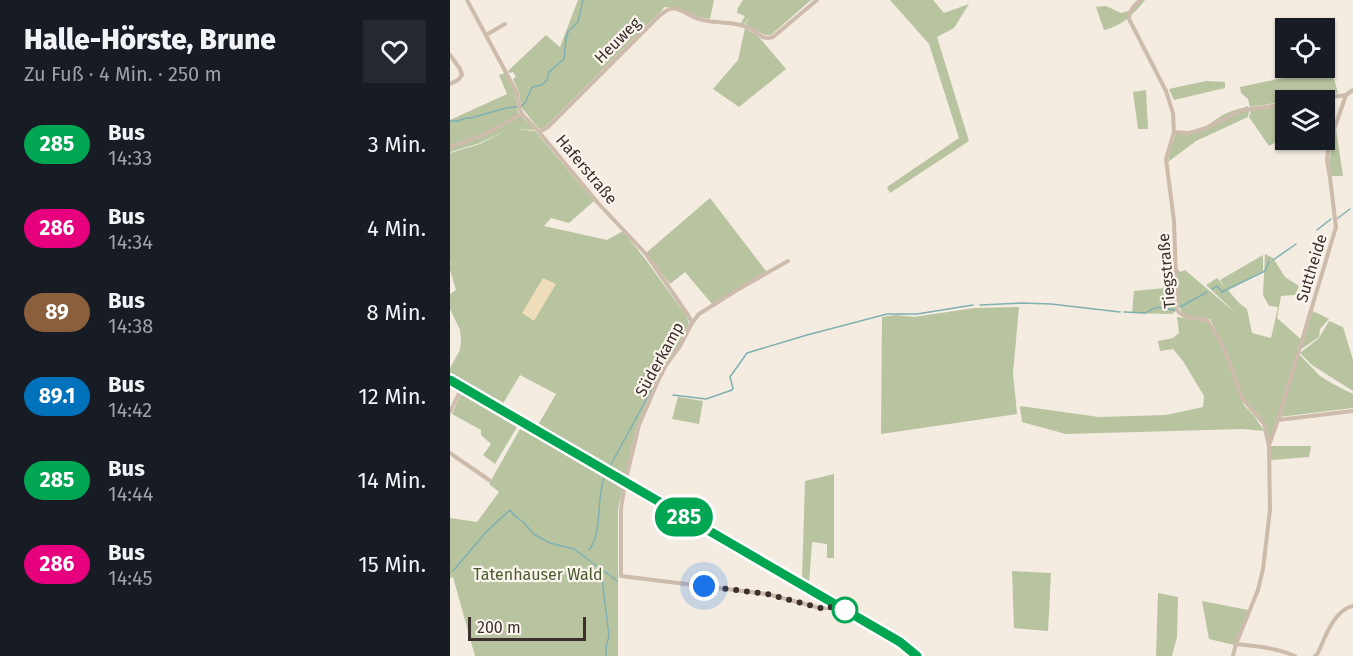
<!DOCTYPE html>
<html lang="de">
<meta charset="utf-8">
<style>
:root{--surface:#171b24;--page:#242831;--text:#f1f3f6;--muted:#9ea1a6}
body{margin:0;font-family:"Fira Sans",sans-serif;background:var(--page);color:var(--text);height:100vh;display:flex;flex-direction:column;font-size:22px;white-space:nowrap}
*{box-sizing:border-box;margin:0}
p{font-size:20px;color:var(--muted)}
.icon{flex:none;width:33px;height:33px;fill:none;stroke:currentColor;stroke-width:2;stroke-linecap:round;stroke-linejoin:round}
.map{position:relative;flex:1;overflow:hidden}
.side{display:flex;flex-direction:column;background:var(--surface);width:450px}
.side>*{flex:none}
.badge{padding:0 12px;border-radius:20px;font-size:21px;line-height:39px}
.tools{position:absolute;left:825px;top:18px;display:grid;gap:12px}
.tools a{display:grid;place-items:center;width:60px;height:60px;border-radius:0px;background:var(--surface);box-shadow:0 2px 4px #0004;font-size:30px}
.scale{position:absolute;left:18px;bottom:15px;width:118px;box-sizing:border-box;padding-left:6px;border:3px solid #3b302b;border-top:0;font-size:16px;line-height:21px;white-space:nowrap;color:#3b302b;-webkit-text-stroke:4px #fbf5ee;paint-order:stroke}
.you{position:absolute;width:30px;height:30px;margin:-15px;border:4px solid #fff;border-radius:50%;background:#1a73e8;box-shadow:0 0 0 9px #1a73e833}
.map>.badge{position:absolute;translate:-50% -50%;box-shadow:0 0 0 3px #fff}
.round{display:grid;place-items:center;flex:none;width:63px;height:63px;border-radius:0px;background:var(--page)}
.overview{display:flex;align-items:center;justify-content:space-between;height:102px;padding:0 24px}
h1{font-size:28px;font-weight:800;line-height:45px}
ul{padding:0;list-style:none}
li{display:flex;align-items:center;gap:18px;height:84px;padding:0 24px}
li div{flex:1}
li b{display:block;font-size:22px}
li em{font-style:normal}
li .badge{min-width:66px;font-weight:700;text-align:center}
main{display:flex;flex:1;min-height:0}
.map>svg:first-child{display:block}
.green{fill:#b8c4a0}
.sand{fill:#efdcb8}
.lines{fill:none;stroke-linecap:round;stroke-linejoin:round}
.stream{stroke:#7fb0b2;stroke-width:1.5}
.street{stroke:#cdbbac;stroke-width:4}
.secondary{stroke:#a18a7d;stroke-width:6}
.line-casing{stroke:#fff;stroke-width:14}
.line{stroke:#00a651;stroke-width:9}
.walk{stroke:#3b302b;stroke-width:6;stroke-dasharray:0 10.8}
.stop-dot{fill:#fff;stroke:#00a651;stroke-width:3}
.labels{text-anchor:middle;stroke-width:4.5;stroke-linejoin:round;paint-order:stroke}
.street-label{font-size:16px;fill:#3b302b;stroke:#fbf5ee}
.park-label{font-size:16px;fill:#4a5a2e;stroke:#fbf5ee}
</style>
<main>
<section class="side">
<div class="overview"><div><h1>Halle-Hörste, Brune</h1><p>Zu Fuß · 4 Min. · 250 m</p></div><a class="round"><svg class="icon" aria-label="heart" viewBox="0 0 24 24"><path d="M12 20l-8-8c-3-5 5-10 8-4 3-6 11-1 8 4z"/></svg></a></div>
<ul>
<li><span class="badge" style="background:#00a651;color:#fff">285</span><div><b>Bus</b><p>14:33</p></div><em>3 Min.</em></li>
<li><span class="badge" style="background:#e6007e;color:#fff">286</span><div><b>Bus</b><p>14:34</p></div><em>4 Min.</em></li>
<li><span class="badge" style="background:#8b5e3c;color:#fff">89</span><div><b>Bus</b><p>14:38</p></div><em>8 Min.</em></li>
<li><span class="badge" style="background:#0072bc;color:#fff">89.1</span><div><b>Bus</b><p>14:42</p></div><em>12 Min.</em></li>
<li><span class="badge" style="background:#00a651;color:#fff">285</span><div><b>Bus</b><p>14:44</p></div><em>14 Min.</em></li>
<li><span class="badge" style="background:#e6007e;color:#fff">286</span><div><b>Bus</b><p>14:45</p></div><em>15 Min.</em></li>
</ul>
</section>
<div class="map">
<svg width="903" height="656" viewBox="0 0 903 656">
<rect width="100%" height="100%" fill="#f4ebe1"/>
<!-- green -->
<path class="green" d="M128 0H264L260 19 244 16 225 8 215 7 97 125 92 129 88 128 71 107 69 92 63 79 66 77 63 72 60 73 58 71 96 35 110 47Z
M293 0H361L321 35H315L295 24 300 17 294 24 291 23 295 16 287 13 288 8Z
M440 0H483L494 13 519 4 504 28 487 37 519 141 440 193 437 187 509 138 479 44Z
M692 0H695C684 14 672 26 654 30L646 7 656 6 671 13 682 10Z
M295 28 308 36 336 69 289 107 263 89 288 60Z
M881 68 888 93 800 107 798 99 791 93 790 87Z
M55 73 65 93 68 113 85 130 65 129 85 131 144 201 119 223 101 218 94 226 157 240 173 231 196 260 229 306 235 312 239 324 228 346 215 363 203 387 187 425 175 477 172 478 171 483 173 486 168 509V656H25L3 577 0 578V518L27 522 49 492 39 484 70 429 84 432 106 394 70 375 51 407 0 377V368L10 350 11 340 10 330 0 309V294L6 290 0 270V265L1 264 0 262V153L30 144 59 129 30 143 0 152V120L57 94 49 75Z
M756 81 775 82V88L724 100 719 89Z
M696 90 698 129H688L683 92Z
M835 105V137L819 146 799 117 801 111Z
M798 106 799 112 798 117 746 141 718 162 719 155 726 133C748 137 758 123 775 114 782 110 791 109 798 106Z
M886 129 893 176H881L879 160Z
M260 198 316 271 262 304 235 272 220 284 196 253Z
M815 254 823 258 835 277 849 286 845 295 831 296 827 318 853 341 863 311 879 319 870 329 869 337 847 352 870 376 883 384 903 394V408L829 417 821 438H819L817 430 809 415 796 403 777 353 760 319C753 317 742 318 735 315 725 310 727 278 727 268L730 272 735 270 787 314 756 285 767 278 776 288 770 280 813 255V271L777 289 789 303 797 309 802 333 821 338 828 307 819 306 813 295Z
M725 287 726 311 722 314 682 313 684 291Z
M569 307 563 373 567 414 431 434 432 317 446 315 464 317 524 308Z
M727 317 756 321 766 336 775 354 794 405 805 417 814 431 793 429 616 434 572 422 570 406 649 417 716 415 753 407 754 396 733 361 723 349 710 351 708 341 723 338 729 333Z
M879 321 893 327 903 360V391L862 365 850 353 869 338Z
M11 394 67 427 45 464 33 455 41 444 31 435V430L2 414Z
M228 397 253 401 249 424 222 419Z
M820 446H861L859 457 822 460 820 459Z
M384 474V558H377V544L362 542 359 585 352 581 355 481Z
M562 571 601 573 598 631 564 628Z
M708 593 728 597 727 637 722 656H706Z
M752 601 798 610 784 645 759 639Z"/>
<!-- sand -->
<path class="sand" d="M93 278 106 284 84 321 72 313Z"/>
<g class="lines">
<!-- stream -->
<path class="stream" d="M0 121H8L16 118H21L56 108 71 106 75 103 82 87 92 85 97 80 99 72 114 59 116 39 118 32 128 22 133 0
M888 218 900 209
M867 230 881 219
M823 260 846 244
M762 289 767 286 772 292 815 271 819 262
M530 305 571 303 601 304 670 312
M730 307 757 292
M674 312 696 313C709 304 711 308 725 310
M223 395 256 399 282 390 283 388 280 377 297 353 357 335 437 314H467L523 305
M159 468 202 389
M139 550C153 531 146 500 154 478
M3 571 37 531 60 510 65 516 73 522 85 535 100 543 124 549 159 575
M153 571 152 578 159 636 156 647V656
M161 576 167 581"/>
<!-- street -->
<path class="street" d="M17 0 67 93 69 108 72 114 89 132 148 203 196 254 238 315 242 323
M690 0C684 6 679 10 679 19L716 91 723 113 724 132 716 159 724 221 727 310C733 319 747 318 757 320L767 335 776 353 792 398 814 424 819 446 820 510 813 569 808 590 786 644 783 656
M36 35 55 24
M0 55 10 69 12 75 8 80 0 84
M857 100 896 95 903 90
M89 132 98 127 210 15C216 11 220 7 227 9 236 12 243 18 253 20 268 24 285 21 299 28 308 32 312 41 323 37L367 0
M724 132 739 133 757 128 789 111 836 104
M0 146C24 142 51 125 72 114
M338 261 287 290 249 314 242 323 230 346 216 365 207 383 189 425 175 483 171 509V576L317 594 370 608H378L384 604
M0 412 12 387
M828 420 903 411
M819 445 828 420 886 227 880 178 877 160 879 144 896 95
M0 453 39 480
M786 644C806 646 826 648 845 656
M865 656 868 653C875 637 884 610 903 606"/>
<!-- secondary -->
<path class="secondary" d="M0 380 450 642 467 656"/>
</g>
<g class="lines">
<defs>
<path id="line" d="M0 380 450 642 467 656"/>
</defs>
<!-- line casing -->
<use href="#line" class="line-casing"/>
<!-- line -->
<use href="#line" class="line"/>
<!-- walk -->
<path class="walk" d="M254 586 317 594 370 608 378 609 385 604 395 610"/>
</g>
<!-- markers -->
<circle class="stop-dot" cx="395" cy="610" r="12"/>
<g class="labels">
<!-- street labels -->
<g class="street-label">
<text transform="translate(167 40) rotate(-45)" y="6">Heuweg</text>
<text transform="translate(137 169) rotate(50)" y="6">Haferstraße</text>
<text transform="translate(861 268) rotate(-73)" y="6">Suttheide</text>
<text transform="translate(716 271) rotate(-95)" y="6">Tiegstraße</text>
<text transform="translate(209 359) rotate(-61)" y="6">Süderkamp</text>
</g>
<!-- park labels -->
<g class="park-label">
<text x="88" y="580">Tatenhauser Wald</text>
</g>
</g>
</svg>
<div class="tools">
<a><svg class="icon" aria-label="locate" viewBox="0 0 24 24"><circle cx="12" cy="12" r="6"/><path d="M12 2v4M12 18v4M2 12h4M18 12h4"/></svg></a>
<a><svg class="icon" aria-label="layers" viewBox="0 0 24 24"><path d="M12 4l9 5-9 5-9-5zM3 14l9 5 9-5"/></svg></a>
</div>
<div class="scale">200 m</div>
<div class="you" style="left:254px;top:586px"></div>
<b class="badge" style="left:234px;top:517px;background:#00a651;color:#fff">285</b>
</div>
</main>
